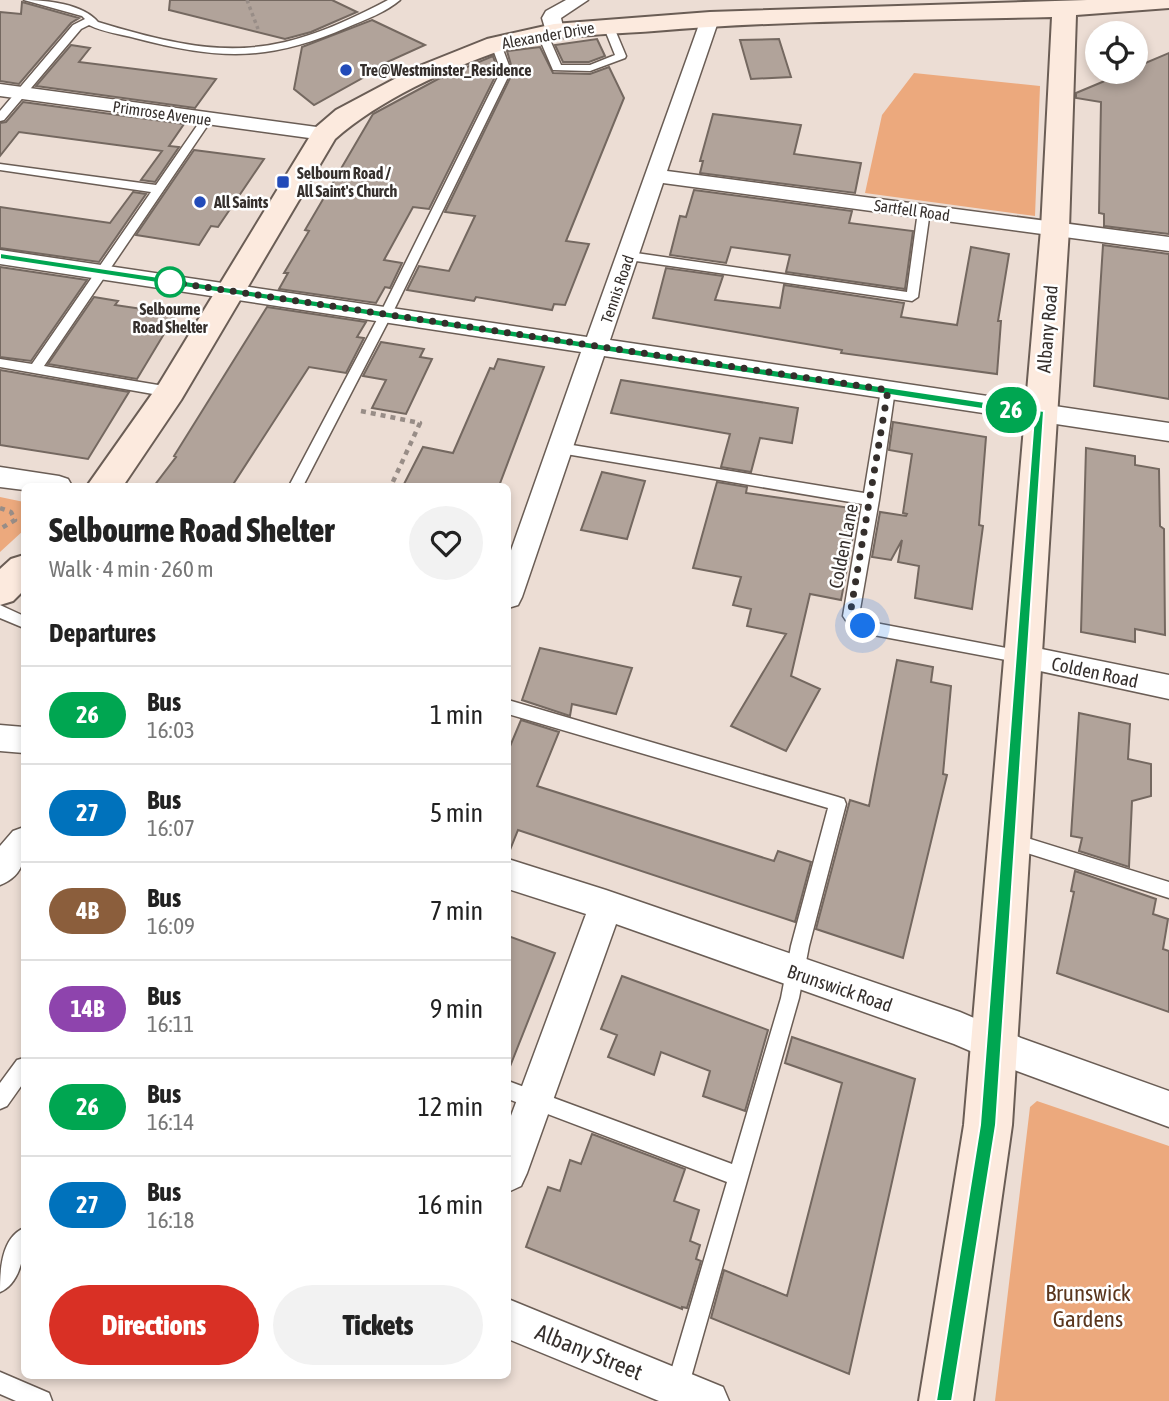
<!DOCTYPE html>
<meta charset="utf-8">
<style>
:root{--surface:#fff;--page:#f2f2f2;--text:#222;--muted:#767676;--line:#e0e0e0;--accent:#d93025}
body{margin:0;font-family:"Asap Condensed",sans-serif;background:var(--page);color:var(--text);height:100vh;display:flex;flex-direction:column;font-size:26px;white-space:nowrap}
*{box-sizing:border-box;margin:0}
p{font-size:23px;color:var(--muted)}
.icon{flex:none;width:38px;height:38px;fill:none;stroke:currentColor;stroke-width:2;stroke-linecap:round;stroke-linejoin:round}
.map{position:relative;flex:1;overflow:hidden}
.panel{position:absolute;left:21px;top:483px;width:490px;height:896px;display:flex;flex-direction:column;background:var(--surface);border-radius:10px;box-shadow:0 4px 10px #0003}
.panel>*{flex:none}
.badge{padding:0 14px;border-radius:23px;font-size:24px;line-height:46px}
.tools{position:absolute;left:1085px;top:21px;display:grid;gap:14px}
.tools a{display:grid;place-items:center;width:63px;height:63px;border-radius:50%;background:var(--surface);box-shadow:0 4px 10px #0003;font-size:35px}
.you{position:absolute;width:35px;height:35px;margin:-18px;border:5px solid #fff;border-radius:50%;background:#1a73e8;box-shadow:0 0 0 10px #1a73e833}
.map>.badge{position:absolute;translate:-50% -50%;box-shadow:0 0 0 4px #fff}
h2{padding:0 28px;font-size:26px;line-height:63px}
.round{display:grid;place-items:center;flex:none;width:74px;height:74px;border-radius:37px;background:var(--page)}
.overview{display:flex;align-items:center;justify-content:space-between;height:119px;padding:0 28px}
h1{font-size:33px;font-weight:800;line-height:52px}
.cta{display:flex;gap:14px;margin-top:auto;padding:14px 28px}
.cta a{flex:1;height:80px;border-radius:42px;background:var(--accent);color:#fff;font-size:28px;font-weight:800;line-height:80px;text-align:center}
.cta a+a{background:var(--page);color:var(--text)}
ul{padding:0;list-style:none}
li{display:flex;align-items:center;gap:21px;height:98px;padding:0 28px;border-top:2px solid var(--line)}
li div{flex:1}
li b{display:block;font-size:26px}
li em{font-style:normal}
li .badge{min-width:77px;font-weight:700;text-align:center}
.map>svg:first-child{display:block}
.green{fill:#eca97d}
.building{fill:#b1a39a;stroke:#746860;stroke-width:2}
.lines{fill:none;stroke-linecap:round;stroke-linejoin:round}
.lane-casing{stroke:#6a5d55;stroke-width:3}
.street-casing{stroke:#6a5d55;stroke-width:3}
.secondary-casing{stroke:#6a5d55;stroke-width:4}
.path-far1{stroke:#988d87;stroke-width:3.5;stroke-dasharray:3.5 3.5;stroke-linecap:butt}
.path{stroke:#988d87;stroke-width:4.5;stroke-dasharray:5 5;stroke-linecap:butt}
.lane{fill:#fff;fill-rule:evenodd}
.street{fill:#fff;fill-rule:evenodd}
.secondary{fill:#fceade;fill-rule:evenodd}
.line{fill:#00a651;stroke:#fff;stroke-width:2}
.walk{stroke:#352f2c;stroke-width:7;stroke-dasharray:0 12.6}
.poi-dot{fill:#224bb9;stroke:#fff;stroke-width:2.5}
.stop-dot{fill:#fff;stroke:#00a651;stroke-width:3.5}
.labels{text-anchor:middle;stroke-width:5;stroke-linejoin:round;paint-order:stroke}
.far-street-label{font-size:16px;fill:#352f2c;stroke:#fff}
.far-poi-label{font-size:16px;font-weight:bold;fill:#352f2c;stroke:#fff;text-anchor:start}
.far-stop-label{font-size:16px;font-weight:bold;fill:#352f2c;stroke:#fff}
.street-label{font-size:19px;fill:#352f2c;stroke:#fff}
.near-park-label{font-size:23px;fill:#5a361d;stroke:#fff}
.near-street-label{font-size:23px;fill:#352f2c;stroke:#fff}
</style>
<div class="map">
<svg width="1169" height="1401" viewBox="0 0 1169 1401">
<rect width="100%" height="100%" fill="#ecddd4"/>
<!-- green -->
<path class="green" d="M914 73 1040 86 1035 216 865 193 882 115Z
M0 497 24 502V530L0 552Z
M1037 1101 1169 1146V1401H995L1030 1107Z"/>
<!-- building -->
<path class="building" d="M170 0H332L357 12 311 32 285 39 169 10Z
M22 2 79 18 71 23 19 84 0 81V12L21 14Z
M372 20 425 45 374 68 375 71 314 105 294 89 302 47Z
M597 39 605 56 589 62H563L555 45Z
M779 39 791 77 751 79 740 40Z
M71 45 90 48 79 62 216 79 195 108 36 86Z
M540 47 553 73 590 74 609 67 624 98 566 241 589 244 565 305 554 304 552 310 476 297 474 301 407 290 419 266 449 271 475 216 445 212 513 72 507 51Z
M1169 53V234L1104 226V214L1099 213 1101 102 1076 98V93L1126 72H1136V67Z
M493 56 498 71 429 209 413 207 384 260 402 263 390 288 385 287 376 303 279 289 288 273H284L309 231 305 230 373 114 438 79Z
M23 102 184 124 169 146 179 147 155 182 141 180 162 151 19 132 0 156V123L6 122Z
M713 114 801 125 794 154 861 163 855 193 700 173 703 161H700Z
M194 150 264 159 218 227 211 226 199 245 136 235Z
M694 190 852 211 849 223 913 231 905 289 786 272 790 255 731 247 726 263 670 255 680 216 686 217Z
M133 192 146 194 99 262 0 248V207L110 223Z
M1103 245 1169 254V399L1094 386Z
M971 247 1009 254 998 321H1001L997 374 841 353 842 350 653 318 666 268 723 276 715 300 780 308 784 285 904 303 901 317 957 325Z
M0 267 87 280 31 361 0 357Z
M94 297 118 301 115 305 176 314 137 379 48 364Z
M267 307 366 322 357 337 364 338 346 373 309 367 232 486H154L176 457 174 456Z
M381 342 424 349 420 357 432 359 406 414 372 408 386 380 363 376Z
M498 359 544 367 499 486H403L423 447 453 453 490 368 494 369Z
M0 370 129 392 88 459 0 445Z
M621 380 798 408 792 443 760 438 751 472 721 467 730 434 611 413Z
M893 422 986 437 979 525 983 526 972 609 915 598 919 566 898 562 902 540 891 560 872 557 880 512 906 516 907 514 903 513 912 454 889 450Z
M1086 448 1135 456V465L1159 469 1160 526 1164 529 1165 635 1135 629V642L1081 632Z
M602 472 645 481 627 539 581 530Z
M717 482 747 487 746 493 858 509 841 600 810 594 791 676 820 689 786 751 731 726 786 634 747 626 751 609 733 605 741 577 693 568Z
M540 648 632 668 616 714 572 704 570 716 522 700Z
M897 660 933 667 931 682 951 686 943 774 947 775 903 958 816 929 850 800 869 806Z
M1079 713 1130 724 1128 759 1151 764V796L1132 801 1129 867 1079 851 1082 838 1071 836Z
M521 720 559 732 537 786 774 861 778 851 811 862 795 922 518 830 508 855V751Z
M1075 871 1156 899 1153 914 1168 919 1163 949 1169 951V1012L1057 973 1074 892 1071 891Z
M508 936 555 953 509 1069 508 1068Z
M622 976 768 1030 745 1111 703 1096 710 1071 661 1052 654 1075 608 1057 617 1035 601 1029Z
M792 1037 915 1079 849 1374 711 1318 724 1270 787 1296 842 1083 785 1063Z
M592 1134 685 1169 674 1201 699 1210 690 1241 700 1245 696 1259 701 1261 687 1308 682 1307V1309L526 1247 548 1187 560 1191 570 1160 581 1164Z"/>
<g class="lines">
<defs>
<path id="lane" d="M24 0C47 0 83 4 98 22 220 59 273 61 388 0H400C386 12 365 20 348 27 268 62 218 60 135 38 120 34 103 32 89 25L81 29 4 120 0 121V111L73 25 85 19 82 16Z
M608 22 613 25 626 56 625 58 590 71 553 70 537 33 538 31 547 33 561 65H590L615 55 603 25Z
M496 41 501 44 511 71 392 314 303 486H289L380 314 501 71 491 44Z
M203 117 212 119 44 366 170 387 177 392 175 395 170 397 0 367V359L32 364 151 192 0 170V164L156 185Z
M924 207 930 211 918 297 912 301 629 260 623 256 629 252 907 292 918 211Z
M888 385 895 390 879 500 859 615 865 621 1022 651 1027 653 1030 657 1027 661 1022 663 863 633 851 628 843 616 862 504 560 453 553 448 560 443 864 493 881 390Z
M0 605 24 616V628L0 618Z
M508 700 838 797 844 799 846 804 809 946 799 998 688 1388 685 1396 677 1399 669 1396 666 1388 727 1182 508 1099V1081L732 1164 781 998 791 946 828 808 508 714Z
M1011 833 1169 882V898L1005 846 1003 841 1005 836Z
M24 1058V1082L7 1106 0 1109V1083L17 1060Z
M24 1228C26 1248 22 1283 0 1292 0 1271 1 1238 24 1228Z
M0 1372 49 1393 52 1401H16L0 1394Z"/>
<path id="street" d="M566 0H588L561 18 564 31 561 35H547L542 18 546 11Z
M710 13 719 19 667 171 1169 237V251L663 183 610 340 1169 423V441L604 356 522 597 518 605 508 608V559L581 352 0 264V250L587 337 701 19Z
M0 84 324 128 331 130 334 134 331 138 324 140 0 96Z
M0 467 59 476 68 479 72 486H24V490L0 487Z
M1022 645 1169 675V699L1012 665 1007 657 1012 649Z
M0 725 24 727V753L0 751Z
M24 827C26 852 27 875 0 885V846L13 831Z
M508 859 606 890 960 1012 1021 1038 1169 1091V1127L1017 1071 954 1044 616 924 527 1173 521 1186 508 1192V1124L586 914 508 889Z
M508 1299 723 1387 729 1401H659L508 1339Z"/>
<path id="secondary" d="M1087 0H1169V8L1076 15 1069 229 1012 1125 973 1401H919L964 1125 1041 229 1052 17C919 20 786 20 654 31 604 35 551 34 502 50 447 69 379 100 335 139L181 400 123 486H87L159 384 315 128 336 110 417 67 487 39 554 24 710 12Z
M24 555V590L13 601 0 605V569L11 559Z"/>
</defs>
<!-- lane casing -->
<use href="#lane" class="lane-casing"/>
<!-- street casing -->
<use href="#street" class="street-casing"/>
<!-- secondary casing -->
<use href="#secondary" class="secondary-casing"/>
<!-- path-far1 -->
<path class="path-far1" d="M247 0 258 29"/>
<!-- path -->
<path class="path" d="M361 411 420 423 391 486
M0 508 11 512 15 520 0 529"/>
<!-- lane -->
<use href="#lane" class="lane"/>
<!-- street -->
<use href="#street" class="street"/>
<!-- secondary -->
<use href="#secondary" class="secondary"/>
</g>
<!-- line -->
<path class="line" d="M0 253 1044 411 996 1125 952 1401H936L980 1125 1034 417 0 259Z"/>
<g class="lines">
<!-- walk -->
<path class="walk" d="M170 282 158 280 888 390 851 609 856 624 863 626"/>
</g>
<!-- markers -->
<g class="poi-dot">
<circle cx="346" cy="70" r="7"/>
<rect x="276" y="175" width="14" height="14" rx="3.5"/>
<circle cx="200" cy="202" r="7"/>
</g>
<circle class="stop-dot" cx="170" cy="282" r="14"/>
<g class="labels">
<!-- far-street labels -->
<g class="far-street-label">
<text transform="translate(548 35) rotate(-10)" y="6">Alexander Drive</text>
<text transform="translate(162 113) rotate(8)" y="6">Primrose Avenue</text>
<text transform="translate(912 210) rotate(8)" y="6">Sartfell Road</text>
<text transform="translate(617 289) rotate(-71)" y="6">Tennis Road</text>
</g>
<!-- far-poi labels -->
<g class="far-poi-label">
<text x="360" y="76">Tre@Westminster_Residence</text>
<text x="297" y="179">Selbourn Road /<tspan x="297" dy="18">All Saint's Church</tspan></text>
<text x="214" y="208">All Saints</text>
</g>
<!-- far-stop labels -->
<g class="far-stop-label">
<text x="170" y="315">Selbourne<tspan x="170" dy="18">Road Shelter</tspan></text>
</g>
<!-- street labels -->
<g class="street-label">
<text transform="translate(1047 329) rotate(-85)" y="7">Albany Road</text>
<text transform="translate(843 546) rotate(-79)" y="7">Colden Lane</text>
<text transform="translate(1095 672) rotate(12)" y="7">Colden Road</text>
<text transform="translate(840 988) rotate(19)" y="7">Brunswick Road</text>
</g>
<!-- near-park labels -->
<g class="near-park-label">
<text x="1088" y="1301">Brunswick<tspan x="1088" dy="26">Gardens</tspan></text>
</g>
<!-- near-street labels -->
<g class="near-street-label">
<text transform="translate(589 1352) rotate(22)" y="8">Albany Street</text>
</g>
</g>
</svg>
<div class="tools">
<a><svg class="icon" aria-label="locate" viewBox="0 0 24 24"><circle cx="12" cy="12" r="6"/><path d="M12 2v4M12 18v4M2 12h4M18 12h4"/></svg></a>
</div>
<div class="you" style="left:863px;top:626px"></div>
<b class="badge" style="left:1011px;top:410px;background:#00a651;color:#fff">26</b>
<section class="panel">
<div class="overview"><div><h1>Selbourne Road Shelter</h1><p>Walk · 4 min · 260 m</p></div><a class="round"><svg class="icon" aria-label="heart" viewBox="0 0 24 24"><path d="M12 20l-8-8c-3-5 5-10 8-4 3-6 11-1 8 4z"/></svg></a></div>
<h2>Departures</h2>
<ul>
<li><span class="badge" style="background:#00a651;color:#fff">26</span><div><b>Bus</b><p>16:03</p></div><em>1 min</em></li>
<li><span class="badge" style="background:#0072bc;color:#fff">27</span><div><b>Bus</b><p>16:07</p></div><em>5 min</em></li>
<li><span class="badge" style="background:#8b5e3c;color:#fff">4B</span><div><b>Bus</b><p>16:09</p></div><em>7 min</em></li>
<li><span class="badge" style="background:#8e44ad;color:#fff">14B</span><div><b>Bus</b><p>16:11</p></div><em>9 min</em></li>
<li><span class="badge" style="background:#00a651;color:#fff">26</span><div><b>Bus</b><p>16:14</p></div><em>12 min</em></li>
<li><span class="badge" style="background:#0072bc;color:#fff">27</span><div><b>Bus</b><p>16:18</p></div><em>16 min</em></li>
</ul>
<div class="cta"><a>Directions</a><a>Tickets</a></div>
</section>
</div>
